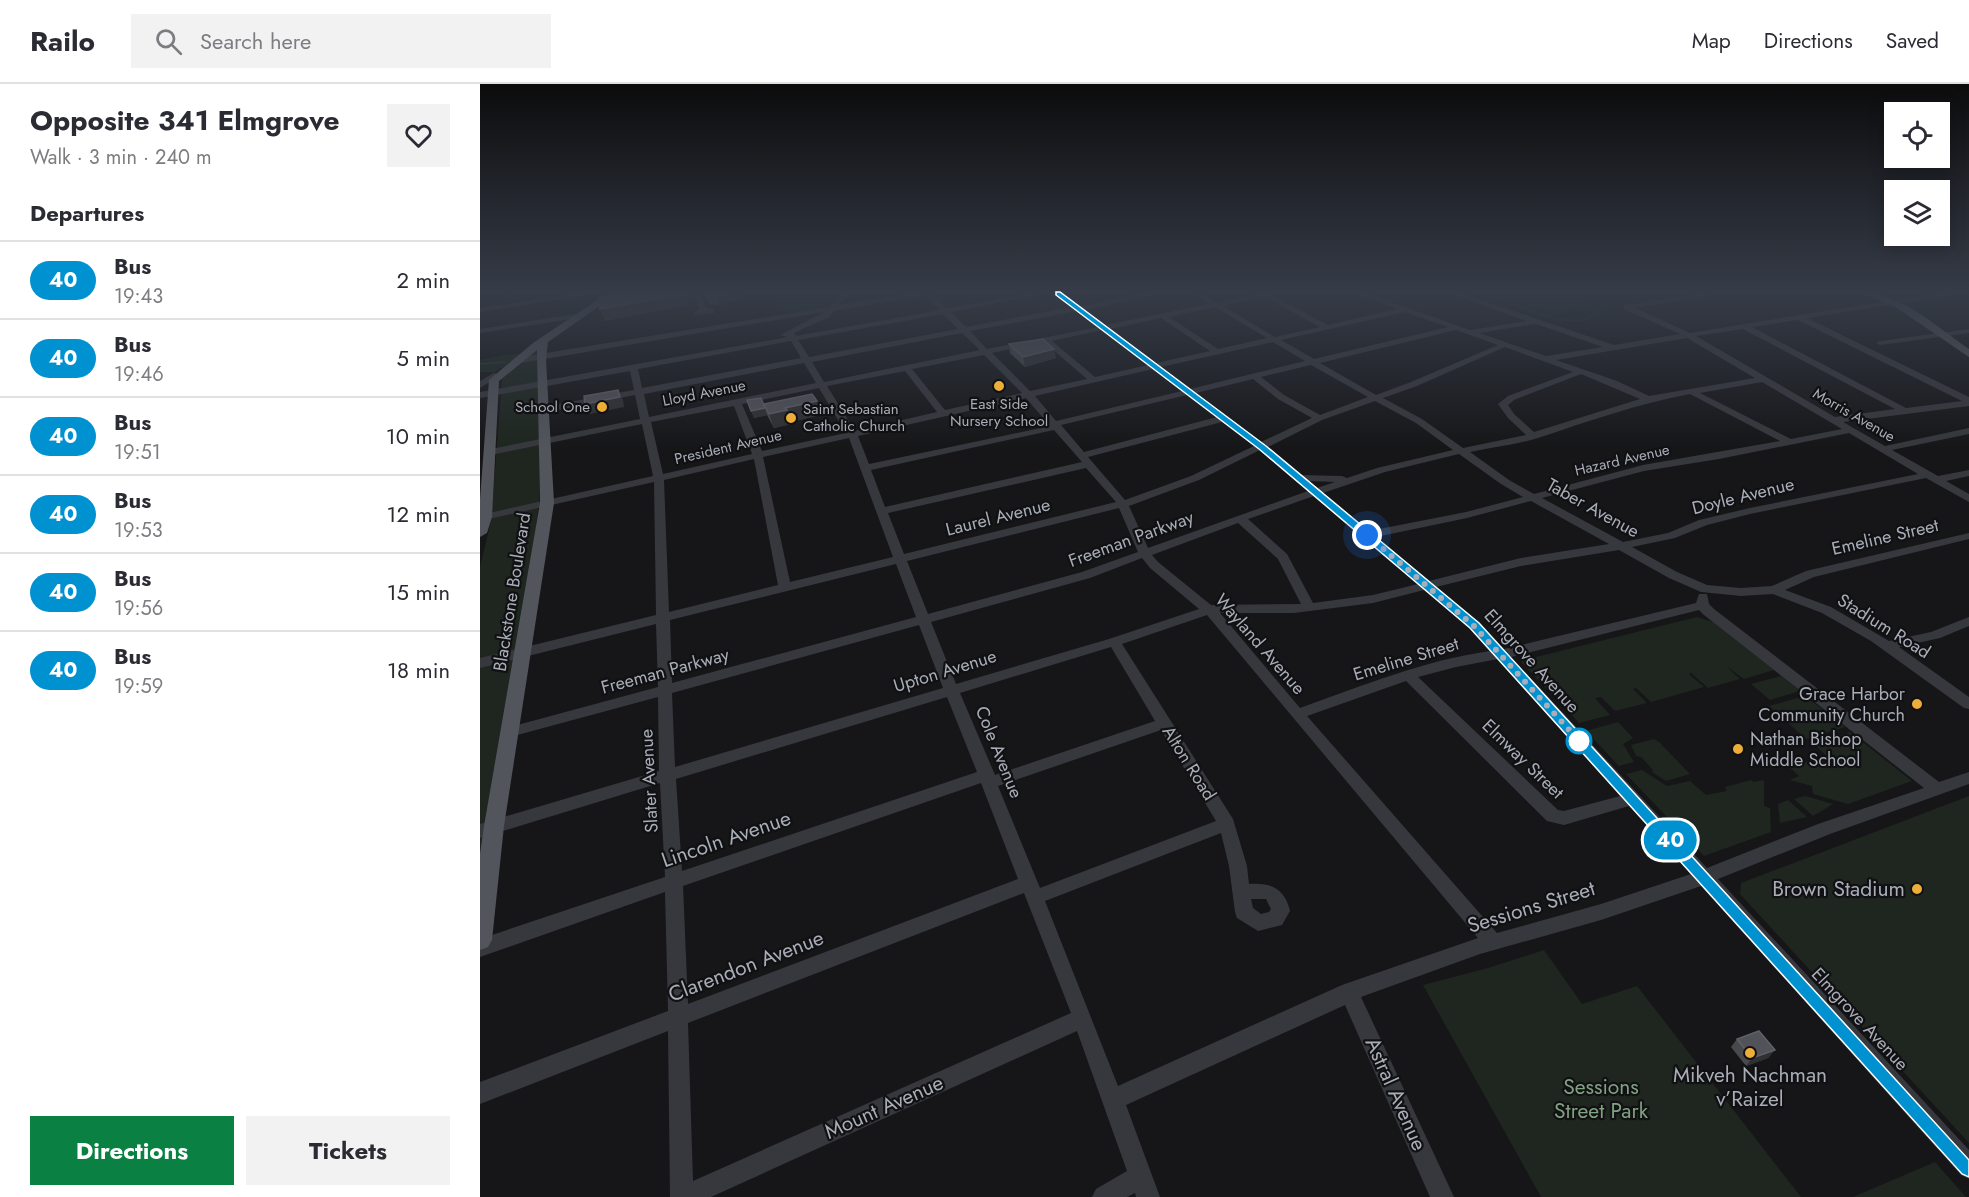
<!DOCTYPE html>
<meta charset="utf-8">
<style>
:root{--surface:#fff;--page:#f2f2f3;--text:#2b2b33;--muted:#7c7c81;--line:#e1e1e2;--accent:#0b8043}
body{margin:0;font-family:Jost,sans-serif;background:var(--page);color:var(--text);height:100vh;display:flex;flex-direction:column;font-size:22px;white-space:nowrap}
*{box-sizing:border-box;margin:0}
p{font-size:20px;color:var(--muted)}
.icon{flex:none;width:33px;height:33px;fill:none;stroke:currentColor;stroke-width:2;stroke-linecap:round;stroke-linejoin:round}
.map{position:relative;flex:1;overflow:hidden}
.panel{display:flex;flex-direction:column;background:var(--surface);width:480px}
.panel>*{flex:none}
.badge{padding:0 12px;border-radius:20px;font-size:21px;line-height:39px}
.tools{position:absolute;left:1404px;top:18px;display:grid;gap:12px}
.tools a{display:grid;place-items:center;width:66px;height:66px;border-radius:0px;background:var(--surface);box-shadow:0 3px 15px #0003;font-size:30px}
.you{position:absolute;width:30px;height:30px;margin:-15px;border:4px solid #fff;border-radius:50%;background:#1a73e8;box-shadow:0 0 0 9px #1a73e833}
.map>.badge{position:absolute;translate:-50% -50%;box-shadow:0 0 0 3px #fff}
h2{padding:0 30px;font-size:22px;line-height:54px}
.round{display:grid;place-items:center;flex:none;width:63px;height:63px;border-radius:0px;background:var(--page)}
.overview{display:flex;align-items:center;justify-content:space-between;height:102px;padding:0 30px}
h1{font-size:28px;font-weight:700;line-height:45px}
.action{display:flex;gap:12px;margin-top:auto;padding:12px 30px}
.action a{flex:1;height:69px;border-radius:0px;background:var(--accent);color:#fff;font-size:24px;font-weight:700;line-height:69px;text-align:center}
.action a+a{background:var(--page);color:var(--text)}
ul{padding:0;list-style:none}
li{display:flex;align-items:center;gap:18px;height:78px;padding:0 30px;border-top:2px solid var(--line)}
li div{flex:1}
li b{display:block;font-size:22px}
li em{font-style:normal}
li .badge{min-width:66px;font-weight:700;text-align:center}
header{display:flex;align-items:center;gap:36px;box-sizing:border-box;height:84px;padding:0 30px;background:var(--surface);border-bottom:2px solid var(--line)}
header strong{font-size:28px}
nav{display:flex;gap:33px;margin-inline-start:auto;font-size:21px}
.search{width:420px;height:54px;background:var(--page);display:flex;align-items:center;gap:15px;box-sizing:border-box;padding:0 21px;border-radius:0px;color:var(--muted);font-size:22px}
main{display:flex;flex:1;min-height:0}
.map>svg:first-child{display:block}
.green{fill:#1e261f}
.lines{fill:none;stroke-linecap:round;stroke-linejoin:round}
.stream{stroke:#2c353c;stroke-width:1.5}
.minor{fill:#37383d;fill-rule:evenodd}
.major{fill:#53555c;fill-rule:evenodd}
.wall{fill:#47494d}
.shaded-wall{fill:#2f3033}
.building{fill:#525359;stroke:#5f6168;stroke-width:1.5}
.line{fill:#0092d0;stroke:#fff;stroke-width:1.5}
.walk{stroke:#a8adb8;stroke-width:6;stroke-dasharray:0 10.8}
.poi-dot{fill:#ecae39;stroke:#111113;stroke-width:2}
.stop-dot{fill:#fff;stroke:#0092d0;stroke-width:3}
.labels{text-anchor:middle;stroke-width:4.5;stroke-linejoin:round;paint-order:stroke}
.far-street-label{font-size:15px;fill:#a8adb8;stroke:#111113}
.far-poi-label{font-size:15px;fill:#a8adb8;stroke:#111113}
.street-label{font-size:18px;fill:#a8adb8;stroke:#111113}
.poi-label{font-size:18px;fill:#a8adb8;stroke:#111113;text-anchor:end}
.near-street-label{font-size:21px;fill:#a8adb8;stroke:#111113}
.near-poi-label{font-size:21px;fill:#a8adb8;stroke:#111113;text-anchor:end}
.near-park-label{font-size:21px;fill:#80a282;stroke:#111113}
</style>
<header>
<strong>Railo</strong>
<div class="search"><svg class="icon" aria-label="search" viewBox="0 0 24 24"><circle cx="10" cy="10" r="6"/><path d="M15 15l6 6"/></svg>Search here</div>
<nav><a>Map</a><a>Directions</a><a>Saved</a></nav>
</header>
<main>
<section class="panel">
<div class="overview"><div><h1>Opposite 341 Elmgrove</h1><p>Walk · 3 min · 240 m</p></div><a class="round"><svg class="icon" aria-label="heart" viewBox="0 0 24 24"><path d="M12 20l-8-8c-3-5 5-10 8-4 3-6 11-1 8 4z"/></svg></a></div>
<h2>Departures</h2>
<ul>
<li><span class="badge" style="background:#0092d0;color:#fff">40</span><div><b>Bus</b><p>19:43</p></div><em>2 min</em></li>
<li><span class="badge" style="background:#0092d0;color:#fff">40</span><div><b>Bus</b><p>19:46</p></div><em>5 min</em></li>
<li><span class="badge" style="background:#0092d0;color:#fff">40</span><div><b>Bus</b><p>19:51</p></div><em>10 min</em></li>
<li><span class="badge" style="background:#0092d0;color:#fff">40</span><div><b>Bus</b><p>19:53</p></div><em>12 min</em></li>
<li><span class="badge" style="background:#0092d0;color:#fff">40</span><div><b>Bus</b><p>19:56</p></div><em>15 min</em></li>
<li><span class="badge" style="background:#0092d0;color:#fff">40</span><div><b>Bus</b><p>19:59</p></div><em>18 min</em></li>
</ul>
<div class="action"><a>Directions</a><a>Tickets</a></div>
</section>
<div class="map">
<svg width="1489" height="1113" viewBox="0 0 1489 1113">
<rect width="100%" height="100%" fill="#161618"/>
<!-- green -->
<path class="green" d="M312 209H358C349 228 326 226 307 229L297 212Z
M1003 209H1010L1074 233 1092 235 1108 234 1115 227 1108 222 1074 209H1081L1131 227 1120 226 1119 232C1084 250 1036 222 1003 209Z
M1016 209H1066L1103 222 1075 231Z
M54 266H59V417L55 451 0 781V483L11 437 22 296 25 289Z
M43 270 24 285 20 284 15 288H0V276L25 271Z
M1217 533 1233 538 1294 586 1264 595 1246 582 1260 595 1228 604 1211 589 1209 590 1224 603 1171 618 1156 604 1153 605 1167 619 1135 627 1121 613 1115 614 1130 631 1099 639 1040 577Z
M1301 592 1320 607 1290 616 1271 600Z
M1325 612 1365 643 1326 655 1289 622Z
M1138 638 1153 654 1143 660 1154 678 1139 682 1106 647Z
M1370 648 1432 697 1368 720 1333 710 1332 702 1310 696 1319 692 1309 683 1333 676 1336 679 1350 675 1334 660Z
M1174 655 1179 658 1210 690 1186 697 1172 688 1173 686 1161 673 1156 672 1151 661Z
M1162 686 1187 702 1210 697 1226 711 1247 707 1245 703 1271 696 1274 698 1284 696V722L1290 724 1291 748 1224 772 1146 690Z
M1325 712 1329 713 1353 720 1333 732 1314 715Z
M1489 712V1059L1260 810 1261 799Z
M1308 716 1327 733 1300 739 1298 720Z
M1064 866 1102 920 1157 902 1321 1113H1061L943 901 1008 884Z
M1455 1078 1486 1113H1373Z"/>
<g class="lines">
<!-- stream -->
<path class="stream" d="M0 280 25 278"/>
<!-- minor -->
<path class="minor" d="M99 209H118L0 228V224Z
M213 209H221L226 224 234 225V229L215 231 214 229 219 225Z
M362 209H369L359 221 432 209H451L467 224 552 209H568L471 228 486 243 592 223 575 209H583L600 222 667 209H683L605 226 625 241 729 220 713 209H722L737 219 783 209H798L793 212 848 241 917 225 875 209H886L990 246 1047 237 969 209H980L1134 261 1200 250 1144 225V221L1224 209H1243L1155 224 1210 249 1412 216 1463 209H1485L1327 234 1489 313V322L1363 338 1405 362 1489 344V350L1412 366 1458 392 1489 386V392L1466 397 1489 410V418L1446 394 1270 430 1227 441 1195 454 1152 463 1197 488 1227 501 1261 504 1292 502 1326 487 1489 449V455L1334 493 1305 506 1351 523 1409 557 1451 548 1489 533V542L1460 554 1419 563 1489 613V625L1484 624 1391 557 1342 529 1293 510 1261 512 1221 508 1189 494 1139 466 1041 482 956 503 1000 539 1024 565 1216 519 1219 510H1227L1229 520 1234 525 1459 698 1489 688V700L1350 750 1238 795 1489 1066V1095L1481 1091 1221 802 1121 836 1000 870 881 913 974 1113H950L865 921 646 1021 680 1113H656L655 1109 647 1113H612L616 1105 647 1087 597 947 231 1113H190L188 947 0 1020V998L188 927 185 808 0 873V855L185 793 180 699 0 754V740L179 687 178 613 30 653 25 652 22 648 25 644 30 643 178 603 176 540 0 584V574L176 531 174 398 0 437V431L173 392 162 340 11 371 6 368 11 365 160 335 155 311 63 329 58 326 63 323 154 306 150 287 0 314V308L308 253 300 251 344 228 35 280 31 277 35 274 349 223ZM445 211 460 226 316 252 314 249 349 233 354 227ZM785 213 840 243 795 253 743 222ZM735 223 787 254 738 265 689 233ZM597 227 618 243 507 265 490 247ZM925 228 968 243 834 275 801 256ZM463 230 478 245 329 273 318 256ZM681 234 730 267 676 279 630 245ZM1318 236 1482 317 1426 324 1272 243ZM1054 240H1056L1123 263 1066 272 999 249ZM1263 245 1415 325 1355 333 1216 252ZM622 246 668 281 615 293 572 257ZM976 246 1018 261 931 298 896 311 840 279ZM482 249 500 266 344 298 332 278ZM1207 254 1275 294 1169 312 1137 297 1076 276ZM311 257 321 274 162 304 158 285ZM564 258 607 295 550 307 512 269ZM793 258 825 277 710 305 681 283ZM1025 263 1093 288 1028 312 1018 320 1028 334 1046 351 983 364 942 335 903 314 937 302ZM504 271 542 309 465 326 432 285ZM324 279 336 299 169 333 164 310ZM831 281 888 313 840 331 804 311 781 293ZM673 285 702 307 576 337 555 312ZM425 287 457 328 375 347 347 302ZM1101 290 1160 315 1054 348 1034 330 1028 321 1034 316ZM773 295 798 315 832 334 781 358 716 309ZM1282 298 1362 345 1311 355 1220 309ZM339 304 366 349 282 367 262 320ZM1210 310 1300 357 1163 381 1054 410 1029 396 990 368C1012 363 1036 361 1058 354 1109 337 1157 320 1210 310ZM707 311 737 333 604 368 581 341ZM546 314 570 342 389 380 378 352ZM895 317 936 339 973 366 897 384 867 394 862 392 821 391 788 363 842 336ZM254 322 272 370 183 390 171 338ZM742 338 774 362 711 392 645 416 608 373ZM574 346 602 378 405 423 391 386ZM1369 349 1438 390 1270 424 1219 436 1188 449 1143 458 1062 414 1164 387 1239 375ZM369 354 413 473 310 498 283 373ZM780 366 828 407 668 464 649 422 719 396ZM979 370 1021 400 1043 413 986 428 889 447 843 409 905 388ZM274 375 298 501 189 528 184 396ZM606 384 636 418 424 470 408 429ZM829 397 855 398 837 404ZM834 412 938 500 893 511 833 519 807 470 768 435ZM1051 417 1129 460 1041 474 949 497 896 453 987 434ZM639 424 658 468 602 488 448 530 427 477ZM758 439 798 475 821 520 731 521 678 478 672 471ZM662 474 670 484 719 525 629 555 476 600 451 538 610 494ZM416 480 436 533 192 599 190 536ZM944 506 990 545 1010 567C945 576 882 602 820 624L740 529H814L893 519ZM1219 526 1224 531 1444 704 1338 740 1227 784 1031 573ZM727 531 998 854 862 901 638 1002 565 817 741 749 749 782 755 828 757 834 778 847 802 841 810 827C805 805 791 798 769 800L767 782 753 735 642 560ZM439 541 463 604 195 683 192 609ZM631 563 675 637 515 691 480 609ZM1018 575 1140 712 1084 727 1078 726 938 593 976 583ZM926 597 1067 737 1084 741 1149 722 1211 790 1121 820 1017 849 827 632ZM467 613 497 688 202 787 196 695ZM681 646 736 737 560 804 518 702ZM501 699 538 795 208 920 203 802ZM544 809 591 929 213 1097 208 939ZM771 815H786L791 825 789 828 781 830 773 824Z
M102 229 106 231 105 233 0 249V245Z
M1489 245V249L1400 261 1396 259 1400 257Z
M14 289 21 291 0 304V297Z"/>
<!-- major -->
<path class="major" d="M128 209H138L68 258 66 276 74 419 24 742 12 856 8 863 0 866V770L4 742 60 419 57 266 19 297 12 433 7 449 0 453V415L9 296 53 259Z
M1383 209C1422 209 1458 244 1489 265V273L1417 224Z"/>
</g>
<!-- wall -->
<path class="wall" d="M225 209 261 215 240 221 229 220Z
M529 260 576 274 545 283 530 269Z
M267 316 284 322 341 331 310 338 311 340 294 344 287 331 274 334Z
M1257 955 1295 966 1288 974 1266 982 1251 963Z"/>
<!-- shaded-wall -->
<path class="shaded-wall" d="M248 209H259L261 215 240 221 237 212Z
M205 210 209 221 125 237 120 225Z
M574 265 576 274 545 283 543 273Z
M138 306 143 316 144 323 110 330 105 320Z
M337 317 341 331 310 338 311 340 294 344 289 330 305 324Z
M285 324 287 331 274 334 271 327Z
M1295 966 1288 974 1266 982 1272 974Z"/>
<!-- building -->
<path class="building" d="M146 209H205V210L120 225 118 214Z
M225 209H248L237 212 226 211Z
M563 255 574 265 543 273 529 260Z
M138 306 140 313 105 320 104 312Z
M332 310 337 317 305 324 307 326 289 330 284 320Z
M281 314 285 324 271 327 267 316Z
M1279 947 1295 966 1272 974 1257 955Z"/>
<!-- sky -->
<linearGradient id="sky" x2="0" y2="1"><stop stop-color="#0c0c0d"/><stop offset="0.57" stop-color="#363c48"/><stop offset="1" stop-color="#363c48" stop-opacity="0"/></linearGradient>
<rect width="1489" height="365" fill="url(#sky)"/>
<!-- line -->
<path class="line" d="M576 208H580L786 362 999 539 1489 1076V1093L1482 1090 990 544 779 365 576 211Z"/>
<g class="lines">
<!-- walk -->
<path class="walk" d="M887 451 994 542 1103 661 1099 657"/>
</g>
<!-- markers -->
<g class="poi-dot">
<circle cx="519" cy="302" r="6"/>
<circle cx="122" cy="323" r="6"/>
<circle cx="311" cy="334" r="6"/>
<circle cx="1437" cy="620" r="6"/>
<circle cx="1258" cy="665" r="6"/>
<circle cx="1437" cy="805" r="6"/>
<circle cx="1270" cy="969" r="6"/>
</g>
<circle class="stop-dot" cx="1099" cy="657" r="12"/>
<g class="labels">
<!-- far-street labels -->
<g class="far-street-label">
<text transform="translate(224 309) rotate(-11)" y="5">Lloyd Avenue</text>
<text transform="translate(1374 331) rotate(30)" y="5">Morris Avenue</text>
<text transform="translate(248 363) rotate(-13)" y="5">President Avenue</text>
<text transform="translate(1142 376) rotate(-13)" y="5">Hazard Avenue</text>
</g>
<!-- far-poi labels -->
<g class="far-poi-label">
<text x="519" y="325">East Side<tspan x="519" dy="17">Nursery School</tspan></text>
<text x="110" y="328" text-anchor="end">School One</text>
<text x="323" y="330" text-anchor="start">Saint Sebastian<tspan x="323" dy="17">Catholic Church</tspan></text>
</g>
<!-- street labels -->
<g class="street-label">
<text transform="translate(1263 412) rotate(-14)" y="6">Doyle Avenue</text>
<text transform="translate(1113 424) rotate(29)" y="6">Taber Avenue</text>
<text transform="translate(518 433) rotate(-14)" y="6">Laurel Avenue</text>
<text transform="translate(1405 453) rotate(-13)" y="6">Emeline Street</text>
<text transform="translate(651 455) rotate(-20)" y="6">Freeman Parkway</text>
<text transform="translate(32 508) rotate(-81)" y="6">Blackstone Boulevard</text>
<text transform="translate(1404 542) rotate(32)" y="6">Stadium Road</text>
<text transform="translate(780 560) rotate(49)" y="6">Wayland Avenue</text>
<text transform="translate(926 575) rotate(-17)" y="6">Emeline Street</text>
<text transform="translate(1052 577) rotate(48)" y="6">Elmgrove Avenue</text>
<text transform="translate(185 587) rotate(-15)" y="6">Freeman Parkway</text>
<text transform="translate(465 587) rotate(-17)" y="6">Upton Avenue</text>
<text transform="translate(519 668) rotate(68)" y="6">Cole Avenue</text>
<text transform="translate(1043 675) rotate(44)" y="6">Elmway Street</text>
<text transform="translate(709 679) rotate(58)" y="6">Alton Road</text>
<text transform="translate(169 697) rotate(-93)" y="6">Slater Avenue</text>
<text transform="translate(1380 935) rotate(47)" y="6">Elmgrove Avenue</text>
</g>
<!-- poi labels -->
<g class="poi-label">
<text x="1425" y="616">Grace Harbor<tspan x="1425" dy="21">Community Church</tspan></text>
<text x="1270" y="661" text-anchor="start">Nathan Bishop<tspan x="1270" dy="21">Middle School</tspan></text>
</g>
<!-- near-street labels -->
<g class="near-street-label">
<text transform="translate(246 755) rotate(-19)" y="7">Lincoln Avenue</text>
<text transform="translate(1051 823) rotate(-17)" y="7">Sessions Street</text>
<text transform="translate(266 882) rotate(-21)" y="7">Clarendon Avenue</text>
<text transform="translate(916 1010) rotate(66)" y="7">Astral Avenue</text>
<text transform="translate(404 1023) rotate(-24)" y="7">Mount Avenue</text>
</g>
<!-- near-poi labels -->
<g class="near-poi-label">
<text x="1425" y="812">Brown Stadium</text>
<text x="1270" y="998" text-anchor="middle">Mikveh Nachman<tspan x="1270" dy="24">v’Raizel</tspan></text>
</g>
<!-- near-park labels -->
<g class="near-park-label">
<text x="1121" y="1010">Sessions<tspan x="1121" dy="24">Street Park</tspan></text>
</g>
</g>
</svg>
<div class="tools">
<a><svg class="icon" aria-label="locate" viewBox="0 0 24 24"><circle cx="12" cy="12" r="6"/><path d="M12 2v4M12 18v4M2 12h4M18 12h4"/></svg></a>
<a><svg class="icon" aria-label="layers" viewBox="0 0 24 24"><path d="M12 4l9 5-9 5-9-5zM3 14l9 5 9-5"/></svg></a>
</div>
<div class="you" style="left:887px;top:451px"></div>
<b class="badge" style="left:1190px;top:756px;background:#0092d0;color:#fff">40</b>
</div>
</main>
